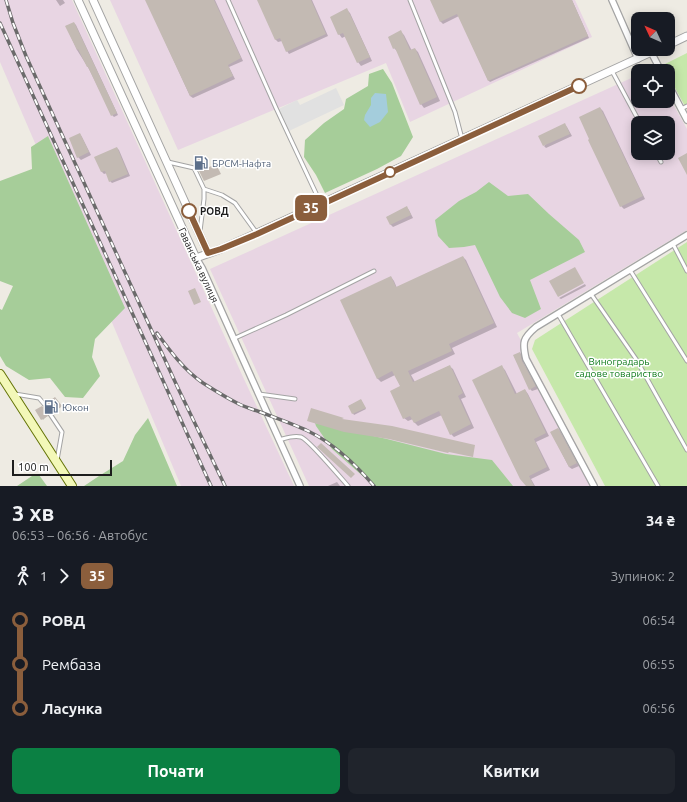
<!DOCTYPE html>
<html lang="uk">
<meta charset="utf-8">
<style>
:root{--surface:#171b24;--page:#20242c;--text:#f1f3f6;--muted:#9ea1a6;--accent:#0b8043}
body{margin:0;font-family:Ubuntu,sans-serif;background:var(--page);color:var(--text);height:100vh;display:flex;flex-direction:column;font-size:15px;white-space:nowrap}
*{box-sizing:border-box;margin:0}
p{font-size:13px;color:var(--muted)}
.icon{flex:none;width:22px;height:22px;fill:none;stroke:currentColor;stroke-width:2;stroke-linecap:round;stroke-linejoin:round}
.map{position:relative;height:486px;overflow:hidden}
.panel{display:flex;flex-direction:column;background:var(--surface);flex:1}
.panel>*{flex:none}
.badge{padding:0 8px;border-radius:6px;font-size:14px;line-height:26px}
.needle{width:26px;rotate:314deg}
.fabs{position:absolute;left:631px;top:12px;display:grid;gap:8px}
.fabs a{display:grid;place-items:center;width:44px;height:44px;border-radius:8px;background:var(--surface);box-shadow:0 2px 10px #0003;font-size:20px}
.scale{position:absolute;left:12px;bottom:10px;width:100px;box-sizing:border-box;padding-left:4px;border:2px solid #1d1d1d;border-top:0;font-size:11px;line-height:14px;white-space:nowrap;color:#1d1d1d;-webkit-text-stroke:3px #fff;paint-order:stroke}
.map>.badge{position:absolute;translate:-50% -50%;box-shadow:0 0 0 2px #fff}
.legs{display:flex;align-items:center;gap:6px;height:44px;padding:0 12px;font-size:13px}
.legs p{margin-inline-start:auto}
.overview{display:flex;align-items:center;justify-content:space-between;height:68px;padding:0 12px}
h1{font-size:22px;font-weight:600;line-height:30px}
.cta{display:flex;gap:8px;margin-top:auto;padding:8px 12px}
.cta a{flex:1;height:46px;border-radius:8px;background:var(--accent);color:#fff;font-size:16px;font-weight:600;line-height:46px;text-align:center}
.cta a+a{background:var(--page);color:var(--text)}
ul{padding:0 12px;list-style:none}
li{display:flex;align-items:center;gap:14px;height:44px;font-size:15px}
li i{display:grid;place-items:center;width:6px;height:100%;margin:0 5px;background:currentColor}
li i::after{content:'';width:10px;height:10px;margin:-5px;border:3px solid;border-radius:50%;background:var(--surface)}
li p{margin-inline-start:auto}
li:first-child i{background:linear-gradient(#0000 50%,currentColor 0)}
li:last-child i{background:linear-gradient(currentColor 50%,#0000 0)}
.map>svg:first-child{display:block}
.industrial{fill:#e8d5e3;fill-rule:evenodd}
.grass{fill:#c6e8aa}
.forest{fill:#a6cd99}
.parking{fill:#e1e1e1}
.water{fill:#a4cddc}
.shadow{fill:#0003}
.building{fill:#c3bab3}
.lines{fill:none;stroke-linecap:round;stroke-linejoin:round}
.service-casing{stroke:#a4a4a4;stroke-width:5}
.minor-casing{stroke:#a4a4a4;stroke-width:8}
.tertiary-casing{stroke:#a4a4a4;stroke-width:9}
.secondary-casing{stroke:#637306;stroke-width:10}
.service{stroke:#fff;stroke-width:3}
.minor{stroke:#fff;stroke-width:5.5}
.tertiary{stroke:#fff;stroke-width:7}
.secondary{stroke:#f3f8b8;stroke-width:8}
.rail-casing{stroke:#6b6b6b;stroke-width:3.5}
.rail{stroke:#fff;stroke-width:2;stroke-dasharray:6;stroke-linecap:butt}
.line-1-casing{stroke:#fff;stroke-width:9}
.line-1{stroke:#8b5e3c;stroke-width:6}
.stop-1-dot{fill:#fff;stroke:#8b5e3c;stroke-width:2}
.labels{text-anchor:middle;stroke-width:3;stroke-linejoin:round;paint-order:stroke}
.service-label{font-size:10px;fill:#4e5e75;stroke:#fff;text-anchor:start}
.stop-label{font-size:10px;font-weight:bold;fill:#1d1d1d;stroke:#fff;text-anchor:start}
.street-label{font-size:10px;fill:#1d1d1d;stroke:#fff}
.park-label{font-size:10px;fill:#0d7a1a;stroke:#fff}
</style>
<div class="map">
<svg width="687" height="486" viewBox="0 0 687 486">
<rect width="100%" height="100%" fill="#eeebe3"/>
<!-- industrial -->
<path class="industrial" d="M0 0H72L243 377 294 486H181L92 275 0 62Z
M110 0H575L592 37 410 122 386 63 178 150Z
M638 75V101H668V95L687 129V230L517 333 598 486H309L210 269ZM638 123H668V153H638Z"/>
<!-- grass -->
<path class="grass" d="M687 53V110L668 75V71H666L663 65Z
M687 242V486H605L532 349 535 340Z"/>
<!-- forest -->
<path class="forest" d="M383 69 392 83 413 137 401 156 377 169 325 193 316 175 304 157 305 140 324 123 344 109 346 99 368 86 369 74Z
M48 136 125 308 95 339 92 357 100 376 83 398 65 397 50 378 29 380 6 366 0 356V309L2 310 13 286 0 281V181L32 169 31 147Z
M489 182 508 196 528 194 549 214 579 240 585 252 530 280 541 309 525 318 512 313 500 297 475 245 464 247 449 248 438 236 435 220 459 201 476 192Z
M148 418 177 486H84L99 476 123 461 135 435Z
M315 423 387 439 446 454 492 460 513 486H374L332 449 316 426Z
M39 475 47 486H17L32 476Z"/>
<!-- parking -->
<path class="parking" d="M336 88 344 105 289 131 279 109 297 100 300 105Z"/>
<!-- water -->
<path class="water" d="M375 93 386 94 388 112 380 122 370 127 364 120 365 115 371 105V98Z"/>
<!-- shadow -->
<path class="shadow" d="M56 0H63L65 3 60 6Z
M146 0H215L243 61 229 67 235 79 193 98 190 96Z
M259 0H312L328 36 289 54 287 51 282 41 278 42 276 40Z
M431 0H572L589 38 490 82 488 80 459 16 443 24 441 22Z
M347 10 350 13 372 61 361 66 358 62 346 36 342 38 339 34Z
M74 23 76 25 118 115 114 117 112 115 89 69 77 50 66 26Z
M401 32 404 35 412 51 415 49 418 52 440 101 424 108 421 104 398 52 394 48 389 37Z
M600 108 603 111 645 199 624 209 621 206Z
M565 125 567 127 572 136 546 148 544 146Z
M80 134 82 137 91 155 81 160 78 157Z
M117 148 119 150 130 176 112 183 110 181 107 173 104 174 102 172 96 157Z
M407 208 409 210 413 218 393 227 391 225 387 217Z
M463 257 466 260 497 327 452 348 455 354 411 375 415 382 449 366 453 369 466 397 461 399 474 428 454 437 451 434 442 415 418 426 414 422 413 419 408 421 404 418 401 387 395 375 381 382 377 378 391 277 394 281 397 288Z
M585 284 586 286 561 299 559 298Z
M520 353 522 355 524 364 538 389 532 391 530 389 514 356Z
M502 367 505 370 517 394 525 390 528 394 549 436 536 442 550 470 531 479 535 486H527Z
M55 398 61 407 54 412 51 411 48 412 47 415V416L43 420 36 411 46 407Z
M361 400 366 409 354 415 349 406Z
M558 429 560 431 579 466 572 469 569 467 551 432Z
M337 482 340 486H328Z"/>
<!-- building -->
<path class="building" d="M145 0H214L241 58 228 65 233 76 190 96Z
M257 0H311L326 34 286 52 280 38 275 40Z
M430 0H572L588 36 488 81 457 14 440 22Z
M347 8 370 57 357 63 343 33 338 35 330 17Z
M74 22 117 113 111 116 88 67H87L78 49 77 50 65 26Z
M401 30 410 50 415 48 437 97 420 105 395 48 393 49 388 37Z
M600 107 643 196 620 207 588 140 589 139 579 117Z
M565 123 570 134 543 146 538 136Z
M80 133 89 152 77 158 69 138Z
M117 147 128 174 109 182 105 171 101 172 94 157Z
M687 153V175L678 158Z
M202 156 207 168 216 164 221 174 204 181 199 171H200L195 159Z
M407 206 411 215 390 225 386 217Z
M463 256 494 323 449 344 452 351 408 371 413 382 450 365 463 393 458 396 471 424 450 435 439 411 414 423 410 416 403 419 390 391 400 386 392 371 377 379 340 300 391 276 396 287Z
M575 267 584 283 558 297 549 281Z
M195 288 201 302 194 305 188 291Z
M520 352 522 361 536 386 529 390 513 355Z
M502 365 515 394 525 389 546 433 534 439 547 467 529 476 534 486H526L520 479 472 380Z
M55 397 62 406 53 412 50 411 48 412 47 414 48 416 41 420 35 410 42 406 43 407H46L47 405V403Z
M361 399 366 408 352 414 348 406Z
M311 408 344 418 342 419 392 426 475 445 473 457 449 452 448 453 389 439 344 432 307 421Z
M558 428 577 463 569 467 550 432Z
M321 443 355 474 351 478 317 447Z"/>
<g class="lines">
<defs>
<path id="service" d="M228 0 276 108 321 204
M410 0 455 112 462 139
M612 71 640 123
M681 109 687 106
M656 153 661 162
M168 162 194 168 204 189 222 195 235 203 256 232
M200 231 204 199V189
M673 244 687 271
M630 270 687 361
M591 294 636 359 687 450
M558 314 658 486
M233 339 286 315 374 271
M15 394 39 398 44 404
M259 394 295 399
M50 414 62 432 57 460
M279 440C286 438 293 435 301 437 308 439 341 478 348 486"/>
<path id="minor" d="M612 0 638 59
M651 52 661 71
M668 84 687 120
M196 258 202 268 300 486
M594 486 526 359C522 342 523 338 536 327L687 235"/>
<path id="tertiary" d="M78 0 196 258 221 249 257 233 658 49
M93 0 208 253
M668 45 687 36"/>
<path id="secondary" d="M0 374 72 486"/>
</defs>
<!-- service casing -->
<use href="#service" class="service-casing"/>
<!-- minor casing -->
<use href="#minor" class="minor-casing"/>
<!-- tertiary casing -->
<use href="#tertiary" class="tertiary-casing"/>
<!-- secondary casing -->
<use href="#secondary" class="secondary-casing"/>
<!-- service -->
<use href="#service" class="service"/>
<!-- minor -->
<use href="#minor" class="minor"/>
<!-- tertiary -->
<use href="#tertiary" class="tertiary"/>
<!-- secondary -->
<use href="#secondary" class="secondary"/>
<defs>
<path id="rail" d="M6 0 13 23 26 56 177 386 225 486
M0 23 211 486
M157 333C170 351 184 370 203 383 214 390 225 397 237 403 244 407 252 409 260 412 276 418 293 424 308 431 333 443 357 466 374 486"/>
</defs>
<!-- rail casing -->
<use href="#rail" class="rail-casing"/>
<!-- rail -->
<use href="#rail" class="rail"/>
</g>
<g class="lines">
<defs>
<path id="line-1" d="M189 211 208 253 221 249 257 234 579 86"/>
</defs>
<!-- line-1 casing -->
<use href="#line-1" class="line-1-casing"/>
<!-- line-1 -->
<use href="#line-1" class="line-1"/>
</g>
<!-- icons -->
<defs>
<symbol id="fuel-bare" viewBox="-9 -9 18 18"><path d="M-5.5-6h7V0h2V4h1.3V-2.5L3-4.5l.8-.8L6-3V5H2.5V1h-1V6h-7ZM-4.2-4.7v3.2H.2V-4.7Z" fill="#5c6f8a" stroke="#fff" stroke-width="2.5" paint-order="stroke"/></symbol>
</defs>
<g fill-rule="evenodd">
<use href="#fuel-bare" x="191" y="153" width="20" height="20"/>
<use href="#fuel-bare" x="41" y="397" width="20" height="20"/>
</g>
<!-- markers -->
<g class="stop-1-dot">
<circle cx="579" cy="86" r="7"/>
<circle cx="390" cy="172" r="5"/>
<circle cx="189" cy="211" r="7"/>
</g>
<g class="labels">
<!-- service labels -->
<g class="service-label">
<text x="212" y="167">БРСМ-Нафта</text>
<text x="62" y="411">Юкон</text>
</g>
<!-- stop labels -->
<g class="stop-label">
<text x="200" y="215">РОВД</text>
</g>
<!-- street labels -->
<g class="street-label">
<text transform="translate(199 265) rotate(65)" y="4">Гаванська вулиця</text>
</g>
<!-- park labels -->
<g class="park-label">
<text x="619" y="365">Виноградарь<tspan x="619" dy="12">садове товариство</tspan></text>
</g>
</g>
</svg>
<div class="fabs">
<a><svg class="needle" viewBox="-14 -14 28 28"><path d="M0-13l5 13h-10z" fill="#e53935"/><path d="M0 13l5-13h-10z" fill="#9ea1a6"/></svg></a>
<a><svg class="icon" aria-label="locate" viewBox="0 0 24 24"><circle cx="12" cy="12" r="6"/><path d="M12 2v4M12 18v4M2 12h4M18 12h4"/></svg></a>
<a><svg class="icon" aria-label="layers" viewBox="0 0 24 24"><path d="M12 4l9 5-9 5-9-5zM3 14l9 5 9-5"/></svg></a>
</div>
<div class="scale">100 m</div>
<b class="badge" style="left:311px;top:208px;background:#8b5e3c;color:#fff">35</b>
</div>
<section class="panel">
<div class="overview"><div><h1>3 хв</h1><p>06:53 – 06:56 · Автобус</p></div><b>34 ₴</b></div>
<div class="legs"><svg class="icon" aria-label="walk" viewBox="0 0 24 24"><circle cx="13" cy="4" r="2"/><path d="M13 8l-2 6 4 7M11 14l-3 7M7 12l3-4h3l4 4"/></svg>1<svg class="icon" aria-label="forward" viewBox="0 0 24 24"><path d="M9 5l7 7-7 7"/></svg><b class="badge" style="background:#8b5e3c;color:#fff">35</b><p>Зупинок: 2</p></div>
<ul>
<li><i style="color:#8b5e3c"></i><b>РОВД</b><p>06:54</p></li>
<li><i style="color:#8b5e3c"></i><span>Рембаза</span><p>06:55</p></li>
<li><i style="color:#8b5e3c"></i><b>Ласунка</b><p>06:56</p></li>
</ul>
<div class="cta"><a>Почати</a><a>Квитки</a></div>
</section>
